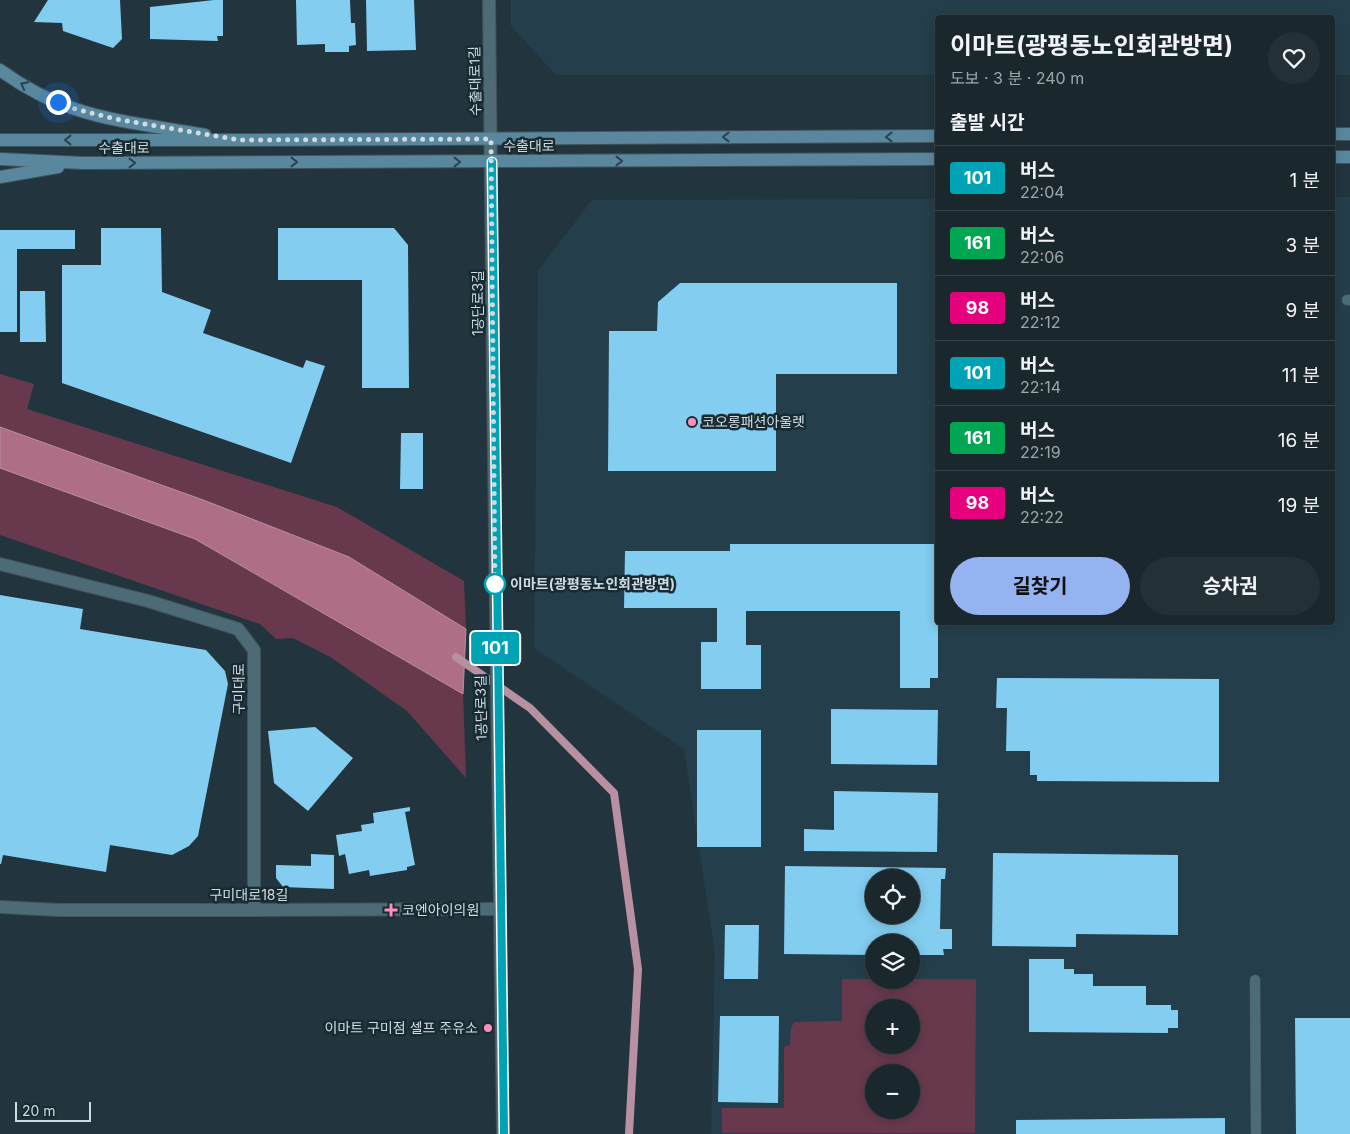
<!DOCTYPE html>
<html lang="ko">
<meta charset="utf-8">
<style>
:root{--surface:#1a282e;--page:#233036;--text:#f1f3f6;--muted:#9fa6aa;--line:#38444a;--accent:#95b2f1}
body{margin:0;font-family:Inter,"Noto Sans KR",sans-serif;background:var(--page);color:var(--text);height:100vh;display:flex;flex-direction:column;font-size:19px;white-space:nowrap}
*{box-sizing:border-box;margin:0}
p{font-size:16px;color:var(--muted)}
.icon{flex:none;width:28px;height:28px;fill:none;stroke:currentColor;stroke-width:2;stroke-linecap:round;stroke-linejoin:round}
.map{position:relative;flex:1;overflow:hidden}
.side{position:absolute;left:935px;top:15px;width:400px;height:610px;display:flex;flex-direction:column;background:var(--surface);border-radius:5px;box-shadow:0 2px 12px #0003,0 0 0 1px var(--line)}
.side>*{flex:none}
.badge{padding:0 10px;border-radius:4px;font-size:18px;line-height:32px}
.buttons{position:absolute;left:865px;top:869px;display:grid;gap:10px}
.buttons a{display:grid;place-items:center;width:55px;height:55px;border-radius:50%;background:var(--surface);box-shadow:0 2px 12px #0003,0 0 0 1px var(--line);font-size:25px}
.scale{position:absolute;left:15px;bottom:12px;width:76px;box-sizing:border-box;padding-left:5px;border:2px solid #d0dbe1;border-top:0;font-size:14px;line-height:18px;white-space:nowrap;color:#d0dbe1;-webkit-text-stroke:4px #182b33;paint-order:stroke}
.you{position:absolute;width:25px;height:25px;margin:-12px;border:4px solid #fff;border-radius:50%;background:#1a73e8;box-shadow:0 0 0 8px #1a73e833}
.map>.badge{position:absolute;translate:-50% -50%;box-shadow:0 0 0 2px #fff}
h2{padding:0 15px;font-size:19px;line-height:45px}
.round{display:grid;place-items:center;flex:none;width:52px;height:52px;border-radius:26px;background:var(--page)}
.summary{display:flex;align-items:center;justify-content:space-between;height:85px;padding:0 15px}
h1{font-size:24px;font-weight:700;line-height:38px}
.action{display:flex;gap:10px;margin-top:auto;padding:10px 15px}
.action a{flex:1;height:58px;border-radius:30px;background:var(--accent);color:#111;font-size:20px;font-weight:700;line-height:58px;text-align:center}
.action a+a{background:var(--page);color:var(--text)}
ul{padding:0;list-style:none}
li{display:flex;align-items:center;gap:15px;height:65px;padding:0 15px;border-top:1px solid var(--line)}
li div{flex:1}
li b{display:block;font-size:19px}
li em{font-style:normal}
li .badge{min-width:55px;font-weight:700;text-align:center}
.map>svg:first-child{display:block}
.built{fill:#243f4b;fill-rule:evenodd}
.green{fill:#68394c;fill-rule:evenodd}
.water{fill:#af6e87;stroke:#b98fa2}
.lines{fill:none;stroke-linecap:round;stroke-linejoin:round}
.stream{stroke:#b98fa2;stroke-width:8}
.building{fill:#82cdf0;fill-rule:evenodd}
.service-casing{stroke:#41535b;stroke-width:11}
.minor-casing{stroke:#41535b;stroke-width:14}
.tertiary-casing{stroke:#41535b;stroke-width:14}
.secondary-casing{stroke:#41535b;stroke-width:14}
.service{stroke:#4d6a77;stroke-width:10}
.minor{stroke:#4d6a77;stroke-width:12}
.tertiary{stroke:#4d6a77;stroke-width:12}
.secondary{stroke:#59889e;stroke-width:12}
.oneway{stroke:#28424e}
.line-casing{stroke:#fff;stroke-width:11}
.line{stroke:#00a3b4;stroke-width:8}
.walk{stroke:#d0dbe1;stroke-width:5;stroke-dasharray:0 9}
.poi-dot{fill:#fe8ebc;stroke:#182b33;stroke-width:2}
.stop-dot{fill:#fff;stroke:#00a3b4;stroke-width:2.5}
.labels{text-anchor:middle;stroke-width:5;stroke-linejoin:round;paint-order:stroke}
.street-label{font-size:14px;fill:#d0dbe1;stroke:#182b33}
.poi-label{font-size:14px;fill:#d0dbe1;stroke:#182b33;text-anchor:start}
.stop-label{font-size:14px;font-weight:bold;fill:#d0dbe1;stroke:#182b33;text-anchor:start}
</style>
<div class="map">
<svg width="1350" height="1134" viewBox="0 0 1350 1134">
<rect width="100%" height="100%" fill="#22353e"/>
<!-- built -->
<path class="built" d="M511 0H1350V75H1333L1332 18H938L937 75H556L511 26Z
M1332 197H1350V1134H711L715 953 684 749 534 648 538 271 592 200 937 199 938 622H1332ZM874 878H911V915H874ZM874 942H911V980H874ZM874 1008H911V1045H874ZM874 1072H911V1110H874Z"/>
<!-- green -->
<path class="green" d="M0 374 34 384 27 409 337 507 464 581 466 629 349 557 206 501 0 427Z
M0 468 195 539 463 694 466 778 407 711 332 658 293 638 276 639 260 624 0 535Z
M842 979H976L975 1133H722V1108H784V1047L790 1045 791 1028 794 1022 842 1021ZM874 1008H911V1045H874ZM874 1072H911V1110H874Z"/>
<!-- water -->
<path class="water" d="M0 427 206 501 349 557 466 629 463 694 195 539 0 468Z"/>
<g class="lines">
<!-- stream -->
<path class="stream" d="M456 657 530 708 614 793 638 969 629 1134"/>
</g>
<!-- building -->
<path class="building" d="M48 0H120L122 39 113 48 63 31 62 23 34 22Z
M214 0H223V36H217L218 41 150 39V7Z
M296 0H350L351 23H355L356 45 349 46V52H325V44L297 45Z
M366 0H414L416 50 367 51Z
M101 228H161L162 292 211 310 203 333 303 368 306 360 325 366 291 463 62 383V265H101Z
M278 228H394L408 245 409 388H362V280H278Z
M0 230H75V249H17V332H0Z
M680 283H897V374H776V471H608L609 331H657L658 302Z
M20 291H45L46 342H20Z
M401 433H423V489H400Z
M730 544H938V678H930V688H900V611H746V645H761V689H701V642H717V608H624L625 551H730Z
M0 595 83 609 80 629 206 650 225 671 228 684 198 836 189 846 172 855 110 845 106 872 3 855 1 864H0Z
M997 678 1219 679V782L1037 781V775H1030V751H1006L1007 708H996Z
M831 709 938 710 937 765 831 764Z
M315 727 353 758 308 811 274 783 268 731Z
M697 730H761V847H697Z
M834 791 938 793 937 852 804 851V829L834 830Z
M410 807V811L405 812 415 865 407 867V870L370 876 369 870 349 874 345 854 339 856 336 835 362 831 361 825 374 823 373 813Z
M993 853 1178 855V935L1076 934V947L992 946Z
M311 854 334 855V889L283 887 276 878V865L311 866Z
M785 866 946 868 945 879H941L940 929H952V949H943L944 955H911V942H874V955L784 954ZM874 878H911V915H874Z
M725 925H759L758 979H724Z
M1029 959H1064V969H1074V974H1093V986H1146V1005H1171V1010H1178V1028H1168V1033L1029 1032Z
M720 1016H779L778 1103 718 1102Z
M1295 1018H1350V1134H1296Z
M1225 1118V1134H1016V1120Z"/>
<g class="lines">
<defs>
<path id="service" d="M1347 300H1350
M1255 980 1256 1134"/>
<path id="minor" d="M0 564 148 601 238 629 254 650V910
M0 907 58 910H254L499 909"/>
<path id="tertiary" d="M489 0C494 378 495 756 503 1134"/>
<path id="secondary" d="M0 70C22 86 50 101 75 109 117 123 162 127 205 135
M1332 134H1350
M0 140H239L938 136
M1332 157H1350
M0 159 83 163 938 159
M0 177 58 167"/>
</defs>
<!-- service casing -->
<use href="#service" class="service-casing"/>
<!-- minor casing -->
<use href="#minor" class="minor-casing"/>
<!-- tertiary casing -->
<use href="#tertiary" class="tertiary-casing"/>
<!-- secondary casing -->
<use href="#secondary" class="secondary-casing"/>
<!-- service -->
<use href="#service" class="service"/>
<!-- minor -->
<use href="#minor" class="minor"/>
<!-- tertiary -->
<use href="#tertiary" class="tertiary"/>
<!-- secondary -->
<use href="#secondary" class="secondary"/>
</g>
<!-- one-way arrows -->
<defs><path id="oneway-chevron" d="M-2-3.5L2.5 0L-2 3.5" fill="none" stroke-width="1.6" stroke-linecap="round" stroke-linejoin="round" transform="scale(1.25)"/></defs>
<g class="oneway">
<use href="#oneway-chevron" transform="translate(24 85) rotate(-152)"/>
<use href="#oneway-chevron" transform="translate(726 137) rotate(180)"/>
<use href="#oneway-chevron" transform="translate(889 137) rotate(180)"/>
<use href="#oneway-chevron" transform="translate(68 140) rotate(180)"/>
<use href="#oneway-chevron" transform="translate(619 161)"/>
<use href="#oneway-chevron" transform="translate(294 162)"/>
<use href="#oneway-chevron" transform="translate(457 162)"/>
<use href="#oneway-chevron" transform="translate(132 163)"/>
</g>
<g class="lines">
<defs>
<path id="line" d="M492 162C494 486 497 810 504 1134"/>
</defs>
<!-- line casing -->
<use href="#line" class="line-casing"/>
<!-- line -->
<use href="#line" class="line"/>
<!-- walk -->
<path class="walk" d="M58 102 75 109 116 119 239 140 491 139 495 591V584"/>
</g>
<!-- markers -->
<g class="poi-dot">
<circle cx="692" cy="422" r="5"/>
<path d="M388.5 902.5h5v5h5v5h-5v5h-5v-5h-5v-5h5z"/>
<circle cx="488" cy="1028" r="5"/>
</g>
<circle class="stop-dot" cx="495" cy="584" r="10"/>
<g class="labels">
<!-- street labels -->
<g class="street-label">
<text transform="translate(475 81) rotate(-91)" y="5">수출대로1길</text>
<text x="529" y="151">수출대로</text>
<text x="124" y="153">수출대로</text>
<text transform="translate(478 303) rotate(-90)" y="5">1공단로3길</text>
<text transform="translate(239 689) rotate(-90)" y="5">구미대로</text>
<text transform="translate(481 708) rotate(-91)" y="5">1공단로3길</text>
<text x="249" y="900">구미대로18길</text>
</g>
<!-- poi labels -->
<g class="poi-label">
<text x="702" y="427">코오롱패션아울렛</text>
<text x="402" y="915">코엔아이의원</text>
<text x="478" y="1033" text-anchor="end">이마트 구미점 셀프 주유소</text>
</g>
<!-- stop labels -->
<g class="stop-label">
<text x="510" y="589">이마트(광평동노인회관방면)</text>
</g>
</g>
</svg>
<div class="buttons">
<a><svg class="icon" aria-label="locate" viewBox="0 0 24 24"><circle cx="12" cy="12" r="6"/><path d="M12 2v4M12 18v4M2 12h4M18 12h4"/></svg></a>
<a><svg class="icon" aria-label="layers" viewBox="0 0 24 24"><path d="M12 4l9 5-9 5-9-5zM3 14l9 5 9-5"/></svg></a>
<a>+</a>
<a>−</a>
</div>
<div class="scale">20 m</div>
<div class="you" style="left:58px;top:102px"></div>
<b class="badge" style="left:495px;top:648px;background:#00a3b4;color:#fff">101</b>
<section class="side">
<div class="summary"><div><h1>이마트(광평동노인회관방면)</h1><p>도보 · 3 분 · 240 m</p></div><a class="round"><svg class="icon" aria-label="heart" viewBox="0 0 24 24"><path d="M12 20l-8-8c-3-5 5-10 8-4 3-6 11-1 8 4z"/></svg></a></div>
<h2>출발 시간</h2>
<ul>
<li><span class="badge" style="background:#00a3b4;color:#fff">101</span><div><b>버스</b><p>22:04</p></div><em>1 분</em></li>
<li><span class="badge" style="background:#00a651;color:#fff">161</span><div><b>버스</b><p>22:06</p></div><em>3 분</em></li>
<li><span class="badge" style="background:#e6007e;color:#fff">98</span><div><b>버스</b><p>22:12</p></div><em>9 분</em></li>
<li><span class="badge" style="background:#00a3b4;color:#fff">101</span><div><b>버스</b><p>22:14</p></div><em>11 분</em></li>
<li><span class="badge" style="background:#00a651;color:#fff">161</span><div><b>버스</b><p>22:19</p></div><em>16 분</em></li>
<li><span class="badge" style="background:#e6007e;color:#fff">98</span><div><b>버스</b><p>22:22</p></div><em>19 분</em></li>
</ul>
<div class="action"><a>길찾기</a><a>승차권</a></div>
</section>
</div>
